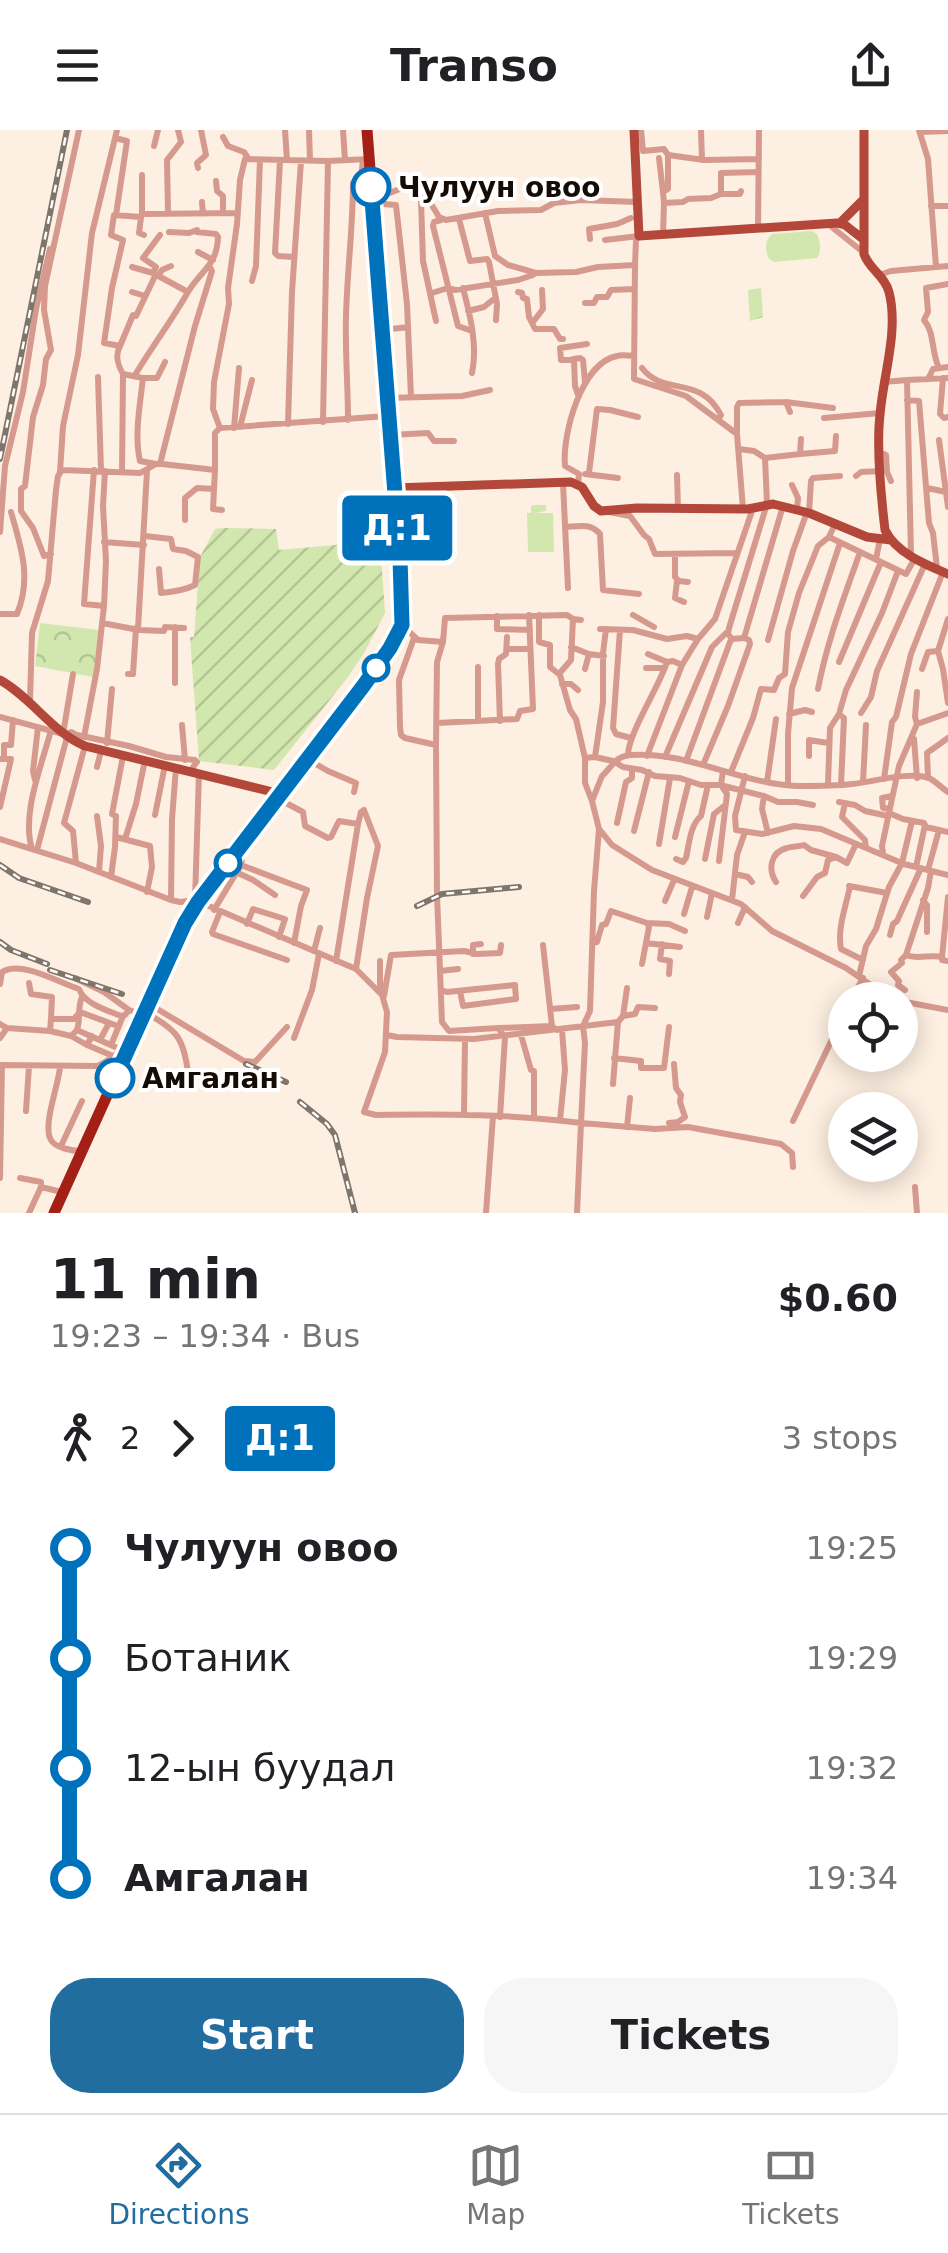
<!DOCTYPE html>
<meta charset="utf-8">
<style>
:root{--surface:#fff;--page:#f6f6f6;--text:#202124;--muted:#757577;--line:#e0e0e0;--accent:#226da0}
body{margin:0;font-family:"DejaVu Sans",sans-serif;background:var(--page);color:var(--text);height:100vh;display:flex;flex-direction:column;font-size:38px;white-space:nowrap}
*{box-sizing:border-box;margin:0}
p{font-size:32px;color:var(--muted)}
.icon{flex:none;width:55px;height:55px;fill:none;stroke:currentColor;stroke-width:2;stroke-linecap:round;stroke-linejoin:round}
.map{position:relative;height:1083px;overflow:hidden}
.details{display:flex;flex-direction:column;background:var(--surface);flex:1}
.details>*{flex:none}
.badge{padding:0 20px;border-radius:8px;font-size:35px;line-height:65px}
.fabs{position:absolute;left:828px;top:852px;display:grid;gap:20px}
.fabs a{display:grid;place-items:center;width:90px;height:90px;border-radius:50%;background:var(--surface);box-shadow:0 5px 25px #0003;font-size:50px}
.map>.badge{position:absolute;translate:-50% -50%;box-shadow:0 0 0 5px #fff}
.legs{display:flex;align-items:center;gap:15px;height:110px;padding:0 50px;font-size:32px}
.legs p{margin-inline-start:auto}
.summary{display:flex;align-items:center;justify-content:space-between;height:170px;padding:0 50px}
h1{font-size:55px;font-weight:600;line-height:75px}
.button{display:flex;gap:20px;margin-top:auto;padding:20px 50px}
.button a{flex:1;height:115px;border-radius:40px;background:var(--accent);color:#fff;font-size:40px;font-weight:600;line-height:115px;text-align:center}
.button a+a{background:var(--page);color:var(--text)}
ul{padding:0 50px;list-style:none}
li{display:flex;align-items:center;gap:35px;height:110px;font-size:38px}
li i{display:grid;place-items:center;width:15px;height:100%;margin:0 12px;background:currentColor}
li i::after{content:'';width:25px;height:25px;margin:-12px;border:8px solid;border-radius:50%;background:var(--surface)}
li p{margin-inline-start:auto}
li:first-child i{background:linear-gradient(#0000 50%,currentColor 0)}
li:last-child i{background:linear-gradient(currentColor 50%,#0000 0)}
header{display:flex;justify-content:space-between;align-items:center;height:130px;padding:0 50px;background:var(--surface);font-size:45px;font-weight:600}
.tab-bar{display:flex;justify-content:space-around;align-items:center;height:140px;border-top:2px solid var(--line);background:var(--surface);font-size:28px;color:var(--muted)}
.tab-bar a{display:grid;justify-items:center;gap:5px}
.tab-bar .on{color:var(--accent)}
.map>svg:first-child{display:block}
.park{fill:url(#park-crowns)}
.garden{fill:url(#garden-furrows)}
.pitch{fill:#d2e7ae}
.lines{fill:none;stroke-linecap:round;stroke-linejoin:round}
.minor{stroke:#d6998e;stroke-width:6}
.major{stroke:#b3473a;stroke-width:9}
.highway{stroke:#a42016;stroke-width:11}
.rail-casing{stroke:#80756b;stroke-width:6}
.rail{stroke:#fff;stroke-width:2.5;stroke-dasharray:8;stroke-linecap:butt}
.line-1-casing{stroke:#fff;stroke-width:22}
.line-1{stroke:#0072bc;stroke-width:15}
.stop-1-dot{fill:#fff;stroke:#0072bc;stroke-width:5}
.labels{text-anchor:middle;stroke-width:8;stroke-linejoin:round;paint-order:stroke}
.stop-label{font-size:28px;font-weight:bold;fill:#140c05;stroke:#fff;text-anchor:start}
</style>
<header><svg class="icon" aria-label="menu" viewBox="0 0 24 24"><path d="M4 6h16M4 12h16M4 18h16"/></svg>Transo<svg class="icon" aria-label="share" viewBox="0 0 24 24"><path d="M12 15V3M7 8l5-5 5 5M5 13v7h14v-7"/></svg></header>
<div class="map">
<svg width="948" height="1083" viewBox="0 0 948 1083">
<defs>
<pattern id="park-crowns" width="20" height="18" patternUnits="userSpaceOnUse" patternTransform="scale(2.5)"><rect width="20" height="18" fill="#d2e7ae"/><path d="M2 6a3 3 0 1 1 6 0M12 15a3 3 0 1 1 6 0" fill="none" stroke="#b3c594"/></pattern>
<pattern id="garden-furrows" width="10" height="10" patternUnits="userSpaceOnUse" patternTransform="scale(2.5)"><rect width="10" height="10" fill="#d2e7ae"/><path d="M-1 1l2-2M0 10L10 0M9 11l2-2" fill="none" stroke="#b3c594"/></pattern>
</defs>
<rect width="100%" height="100%" fill="#fdefe1"/>
<!-- park -->
<path class="park" d="M761 158 763 187 750 191 748 160Z
M40 493 99 500 93 547 35 536Z"/>
<!-- garden -->
<path class="garden" d="M224 398 276 399 279 420 380 411 385 483 364 523 348 547 274 640 199 631 190 507H194L200 427 215 399Z"/>
<!-- pitch -->
<path class="pitch" d="M812 101 817 104C820 111 822 121 817 128L774 132 769 129C765 121 764 111 772 104Z
M535 375H546V381L535 383H553L554 422H528L527 383H531V376Z"/>
<g class="lines">
<!-- minor -->
<path class="minor" d="M285 0 287 30
M309 0 310 30
M343 0 345 30
M641 0 643 21 664 19 668 25
M701 0 702 30
M919 0 928 29 936 137
M920 2 948 1
M223 7 228 16 244 22 248 28
M115 8 127 11 116 85
M154 16 158 0
M659 28 663 62
M280 31 275 123 278 126 294 127
M198 38 197 33 206 25 201 0
M216 51 217 61 223 66V83
M425 61 421 64V70L423 131 436 191
M721 64H740L741 61
M378 68 383 74 396 75 407 174 411 267
M374 69 405 57 419 54 439 87 446 90 498 81 541 80 554 73 581 70 637 72
M202 72 203 84
M664 73 663 62 668 59V25L704 30 759 29
M931 76H948
M168 83 167 30 181 12 178 0
M485 83 495 126 508 135 536 143 576 142 598 137 635 135
M142 84V45
M141 87 139 103 144 105
M459 89 470 131 487 129 489 132 497 174 496 190
M441 90 434 92 433 96 458 196 472 201
M828 94 863 122
M758 98 759 0
M160 105 143 128 156 137 153 143 188 162
M663 105 664 73 683 72 688 69 711 68 721 64V43L758 42
M590 109 589 99 617 94 631 88
M605 110 639 106 636 110 635 135 634 249 686 266 737 304 743 379
M198 122 213 130
M132 137 153 143
M879 145 891 141 948 136
M158 146 162 140 171 136
M252 151 256 136 260 30
M463 158C470 185 478 216 472 243
M132 162 145 166
M518 162 522 163 523 168 527 169 529 187 535 199H554L560 209H563
M432 163 448 158 455 160 518 150 533 145
M585 173H594L597 167H607L611 160 634 159
M468 181 484 177 495 168
M533 192 543 179 542 160
M383 200 408 197
M120 216 133 185 136 186 156 144
M573 229 580 228 583 230 585 252
M642 238C664 267 700 244 721 285L718 290
M939 238C931 222 935 203 924 190L928 182 926 158 948 154
M135 245C152 217 172 190 188 162 201 140 217 136 218 107L216 104 197 102V100L189 103 169 102
M98 247 101 340
M143 248H157L165 232
M943 248 940 284 944 288 948 287
M928 249 933 239 948 237
M907 250 948 248
M884 252 907 250 911 425
M578 265 575 256 574 230H561L560 218 587 214
M387 268 462 266 490 260
M907 270 919 271 929 393 933 403 937 438
M786 272 833 278
M824 288 880 283
M348 290C348 256 345 221 346 187 347 142 353 98 353 53L361 49 363 30
M323 292 328 31
M288 294 292 162 301 31
M240 297 252 250
M220 298 213 279 214 252 229 174 228 158 237 94 240 50 245 29 328 31 369 29
M234 298 239 238
M737 302V277L739 273 786 272 790 282
M391 305 428 303 434 311H454
M939 310 946 362
M739 319 754 321 765 328
M879 322 886 325 887 342 891 351
M800 324 835 321 836 306
M156 334 140 331C134 305 140 276 143 248L123 244C118 236 115 225 120 216L104 213 112 158 123 110 111 105 114 85 141 87 142 84 238 83
M160 334 195 196 212 141 210 137
M94 340 84 474 104 476
M215 340 213 379 222 380
M60 342 63 296 78 225 92 103 117 0
M122 342 123 245
M589 343 597 279 610 280 638 287
M585 344 618 348
M677 345 678 379
M856 346 861 342 881 341
M563 353 568 458
M578 354 579 344 565 336C562 305 581 233 617 226 623 224 628 226 633 226
M792 355 798 368 797 379
M927 358 946 362 948 377
M609 382 630 386 644 405 649 409 655 424 736 423
M809 383 811 351 813 348 840 346
M185 390V368L197 358 214 359
M566 397C579 396 591 393 600 404L603 460 639 464
M0 402 5 336 23 262 36 179 50 119
M145 406 171 409 173 419 186 421 198 427 195 455C185 460 173 462 161 463L159 439
M829 407 906 444 915 428
M104 412 144 415
M51 424 44 426 33 398 21 381V359L25 356 33 287 43 255 46 229 51 220 44 180 45 156 79 0
M675 424V447L679 451 688 452
M876 429 880 409
M677 451 675 468 684 472
M0 484H17C32 448 21 417 11 382
M539 485V512L550 515V537L560 545 570 580 576 589 585 628V653L592 671 599 699 594 761 590 881 583 896 585 913 581 993 655 999 688 997 781 1014 792 1023 793 1037
M633 485 654 497
M497 486V499L530 500
M948 489 938 521 943 539 948 573
M102 493 139 500 164 501 165 497 184 498
M402 495 418 510 443 512 445 488 567 485 573 489
M175 497V553
M138 499 147 341
M600 499 633 500 667 509 687 506 698 509
M620 500 613 598 616 604 631 608
M414 508 399 550 400 597 401 605 405 608 436 615 437 765 442 892 449 901 498 898 505 907 500 987
M732 509 728 504 729 498 767 374 765 328 800 324 801 309
M768 510 793 421 807 382
M571 517 589 524 604 526
M507 519H530
M648 524 667 532
M839 532 881 432
M646 538H664
M585 539 589 524
M922 539 928 522 938 521
M128 544H133L136 498
M559 544 571 530 573 489 581 490
M562 554H571L578 560
M818 559C827 511 844 468 860 422
M917 562 915 587 917 594
M30 571 32 503 48 451 56 360 58 346 62 340 140 343 156 334H162L215 340V303L220 298 387 286
M861 583 871 567 877 541 925 434
M789 584 805 580 812 582
M839 584 844 588 841 655
M0 587 63 604 73 544
M478 591V537
M500 591 498 534 499 529 506 524 507 507
M437 593 517 589 520 581 533 579 529 485
M182 595 185 630
M65 604 71 602 77 605 129 616 166 627 195 630 197 632 193 637 194 642
M84 607 97 539 104 476 106 431 103 376 105 341
M914 609 917 648
M107 613 112 559
M436 615 437 532 443 512
M628 625C628 604 659 557 667 532L673 531 682 535
M647 626 682 535 698 509 715 489 753 378
M809 626V610L828 613
M595 627 613 631 623 637 642 640 655 646 680 648 701 655H720L764 666 778 672H797L813 675
M665 627 712 517 726 503
M585 628 595 627 603 572V523L606 499
M0 629H11L0 677
M4 629V615H11L13 590
M307 629 328 641 356 653 354 662
M686 631 730 512 732 509 744 508 783 376
M703 635 728 576 750 514 749 510 744 508
M97 637 101 621
M731 642 753 588 761 559 774 560 779 548 785 544 788 502 799 463 818 416 829 407 835 394
M199 643 195 770 356 839 382 865 387 882 385 922 364 982 376 985C445 984 513 984 581 993L577 1083
M745 646 735 686 736 700 762 704 794 696 821 699 904 734 948 745
M928 648 927 623 948 608
M884 649 892 592 896 587 911 524 943 442
M35 650 33 641 38 597
M767 652 776 589
M863 652 866 595
M828 654 830 598 839 584 846 560 882 483 898 441
M788 655V604L792 558 840 413
M764 666 762 679 768 703
M592 671 602 646C612 637 615 626 631 625 688 621 741 654 798 656 815 656 835 656 852 654 873 652 909 641 929 648 935 651 942 658 948 662
M839 672 855 675 865 681 888 686
M845 673 842 687 865 710 866 718
M890 679 883 678 882 668 892 666
M269 680 275 682 284 672 303 682 305 696 328 708 331 707 339 691 358 694
M889 683 903 689 924 693 926 697 948 702
M155 685 165 635
M97 686 101 716 99 742
M617 693 626 652 632 648V639
M600 700 612 715 652 740 741 774 772 801 846 838 881 862 897 870
M634 701 649 642
M116 707 150 716 152 737 147 762
M675 707 689 651
M0 709 76 733 171 770 180 772 195 770
M125 709 136 674 145 630
M659 714 670 648
M32 719C21 684 42 635 51 600
M37 720 67 607
M883 723 882 716 899 636 917 594 948 583
M676 729 683 732 686 728C689 715 690 695 701 686L708 655
M705 729 714 684 724 676
M719 731 727 664 721 655 723 641
M76 733 73 701 64 693 85 616
M241 735 307 760 301 776 294 813
M916 737 925 695
M928 740 939 700
M931 741 928 758 906 825C918 830 929 824 942 827V830L948 831
M236 742 253 750 275 765
M735 744 748 747 752 752
M111 747 115 717 116 686 112 684 123 626
M776 752C768 740 770 722 787 718 793 716 798 717 804 715L811 720 836 727
M849 756 887 763
M850 756C846 777 837 798 841 819L863 830
M803 766 817 747 825 743 828 730 836 727 847 733 856 714
M171 770 172 689 176 638
M732 770 737 725 745 702
M923 770 927 775V802
M665 771 674 750
M214 780 241 735 242 729 237 723
M220 782 212 802 213 804 287 830
M684 784 692 757
M707 787 712 763
M647 793 669 794 685 801
M738 793 745 777
M247 794 253 779 285 789 279 807
M890 805 893 794 897 791 921 738
M592 813 597 812 602 795 606 794 611 781 647 793 649 797 642 834
M646 813 680 817
M662 814 660 829 670 831 669 844
M543 815 552 896 557 900
M314 821 320 798
M473 824V815L481 814
M942 827 948 767
M336 831 358 694 361 682 364 680
M380 831V861
M356 839 367 768 378 716 364 680
M440 841 458 839
M859 846 866 816 876 799 889 757 902 733 912 691
M75 848 104 862 129 880
M29 853 31 864 52 867 51 889
M0 854 2 842C22 830 59 853 79 859 85 874 106 880 121 886L125 885 129 880 142 884
M441 860 447 862 515 855 516 869 463 876 460 861
M905 860 898 855 899 851 891 842 902 833 901 830 906 825
M384 866 391 825 464 821 477 824 500 823 501 815
M851 870 863 848
M900 871 948 880
M153 872 154 876 159 880 244 931 255 932 287 897
M550 879 577 877
M146 883C176 899 184 908 188 943
M623 886 627 858
M0 894 7 898 50 901 71 906 77 900 122 920
M499 898 552 896
M77 900C81 888 77 878 82 867
M50 901 51 889H74L80 882 115 895
M387 905 397 907 474 909 618 892 623 886 635 884 638 877 655 878
M521 905 531 940 534 941V987
M71 906 87 915 92 906
M0 908 7 898
M294 908 312 860 319 824
M100 910 109 893
M87 915 113 926
M111 915 123 886
M614 928 641 931V938H664L669 897
M0 935 97 936C109 932 116 921 128 918
M60 937C59 954 42 996 51 1010 55 1018 73 1021 81 1021
M613 954 618 892
M26 981 29 936
M464 984 465 909
M560 990 565 940 562 900
M793 991 845 882
M669 993 678 992 685 987 680 972 681 965 676 958 674 934
M627 997 630 968
M61 1016 82 971
M0 1048 2 935
M20 1048 41 1052V1057
M915 1057 917 1083
M29 1083 41 1057 62 1062
M486 1083 493 986"/>
<!-- major -->
<path class="major" d="M634 0 639 106 837 93 845 95 863 109
M864 0V124C869 139 885 146 889 162 899 201 883 246 880 285 876 319 881 366 885 400 896 423 926 435 948 444
M841 92 863 70
M394 358 571 352 582 357 594 376 601 381 637 378 748 379 773 374 809 383 867 407 891 410
M0 550C32 568 52 602 85 616L281 664"/>
<!-- highway -->
<path class="highway" d="M54 1083 185 793 198 772 391 518 403 489 401 442 367 0"/>
<defs>
<path id="rail" d="M0 329 67 0
M0 735 19 748 88 772
M417 776 442 764 519 757
M0 812 11 820 47 834
M50 840 122 864
M246 934 286 952
M300 972 327 994 335 1005 355 1083"/>
</defs>
<!-- rail casing -->
<use href="#rail" class="rail-casing"/>
<!-- rail -->
<use href="#rail" class="rail"/>
</g>
<g class="lines">
<defs>
<path id="line-1" d="M115 948 185 793 198 772 364 555 390 518 402 495 400 428 371 57"/>
</defs>
<!-- line-1 casing -->
<use href="#line-1" class="line-1-casing"/>
<!-- line-1 -->
<use href="#line-1" class="line-1"/>
</g>
<!-- markers -->
<g class="stop-1-dot">
<circle cx="371" cy="57" r="18"/>
<circle cx="376" cy="538" r="12"/>
<circle cx="228" cy="733" r="12"/>
<circle cx="115" cy="948" r="18"/>
</g>
<g class="labels">
<!-- stop labels -->
<g class="stop-label">
<text x="398" y="67">Чулуун овоо</text>
<text x="142" y="958">Амгалан</text>
</g>
</g>
</svg>
<div class="fabs">
<a><svg class="icon" aria-label="locate" viewBox="0 0 24 24"><circle cx="12" cy="12" r="6"/><path d="M12 2v4M12 18v4M2 12h4M18 12h4"/></svg></a>
<a><svg class="icon" aria-label="layers" viewBox="0 0 24 24"><path d="M12 4l9 5-9 5-9-5zM3 14l9 5 9-5"/></svg></a>
</div>
<b class="badge" style="left:397px;top:398px;background:#0072bc;color:#fff">Д:1</b>
</div>
<section class="details">
<div class="summary"><div><h1>11 min</h1><p>19:23 – 19:34 · Bus</p></div><b>$0.60</b></div>
<div class="legs"><svg class="icon" aria-label="walk" viewBox="0 0 24 24"><circle cx="13" cy="4" r="2"/><path d="M13 8l-2 6 4 7M11 14l-3 7M7 12l3-4h3l4 4"/></svg>2<svg class="icon" aria-label="forward" viewBox="0 0 24 24"><path d="M9 5l7 7-7 7"/></svg><b class="badge" style="background:#0072bc;color:#fff">Д:1</b><p>3 stops</p></div>
<ul>
<li><i style="color:#0072bc"></i><b>Чулуун овоо</b><p>19:25</p></li>
<li><i style="color:#0072bc"></i><span>Ботаник</span><p>19:29</p></li>
<li><i style="color:#0072bc"></i><span>12-ын буудал</span><p>19:32</p></li>
<li><i style="color:#0072bc"></i><b>Амгалан</b><p>19:34</p></li>
</ul>
<div class="button"><a>Start</a><a>Tickets</a></div>
</section>
<nav class="tab-bar">
<a class="on"><svg class="icon" aria-label="directions" viewBox="0 0 24 24"><path d="M12 3l9 9-9 9-9-9zM9 14v-3h6M13 9l2 2-2 2"/></svg>Directions</a>
<a><svg class="icon" aria-label="map" viewBox="0 0 24 24"><path d="M3 6l6-2 6 2 6-2v14l-6 2-6-2-6 2zM9 4v14M15 6v14"/></svg>Map</a>
<a><svg class="icon" aria-label="tickets" viewBox="0 0 24 24"><path d="M3 7h18v10H3zM15 7v10"/></svg>Tickets</a>
</nav>
